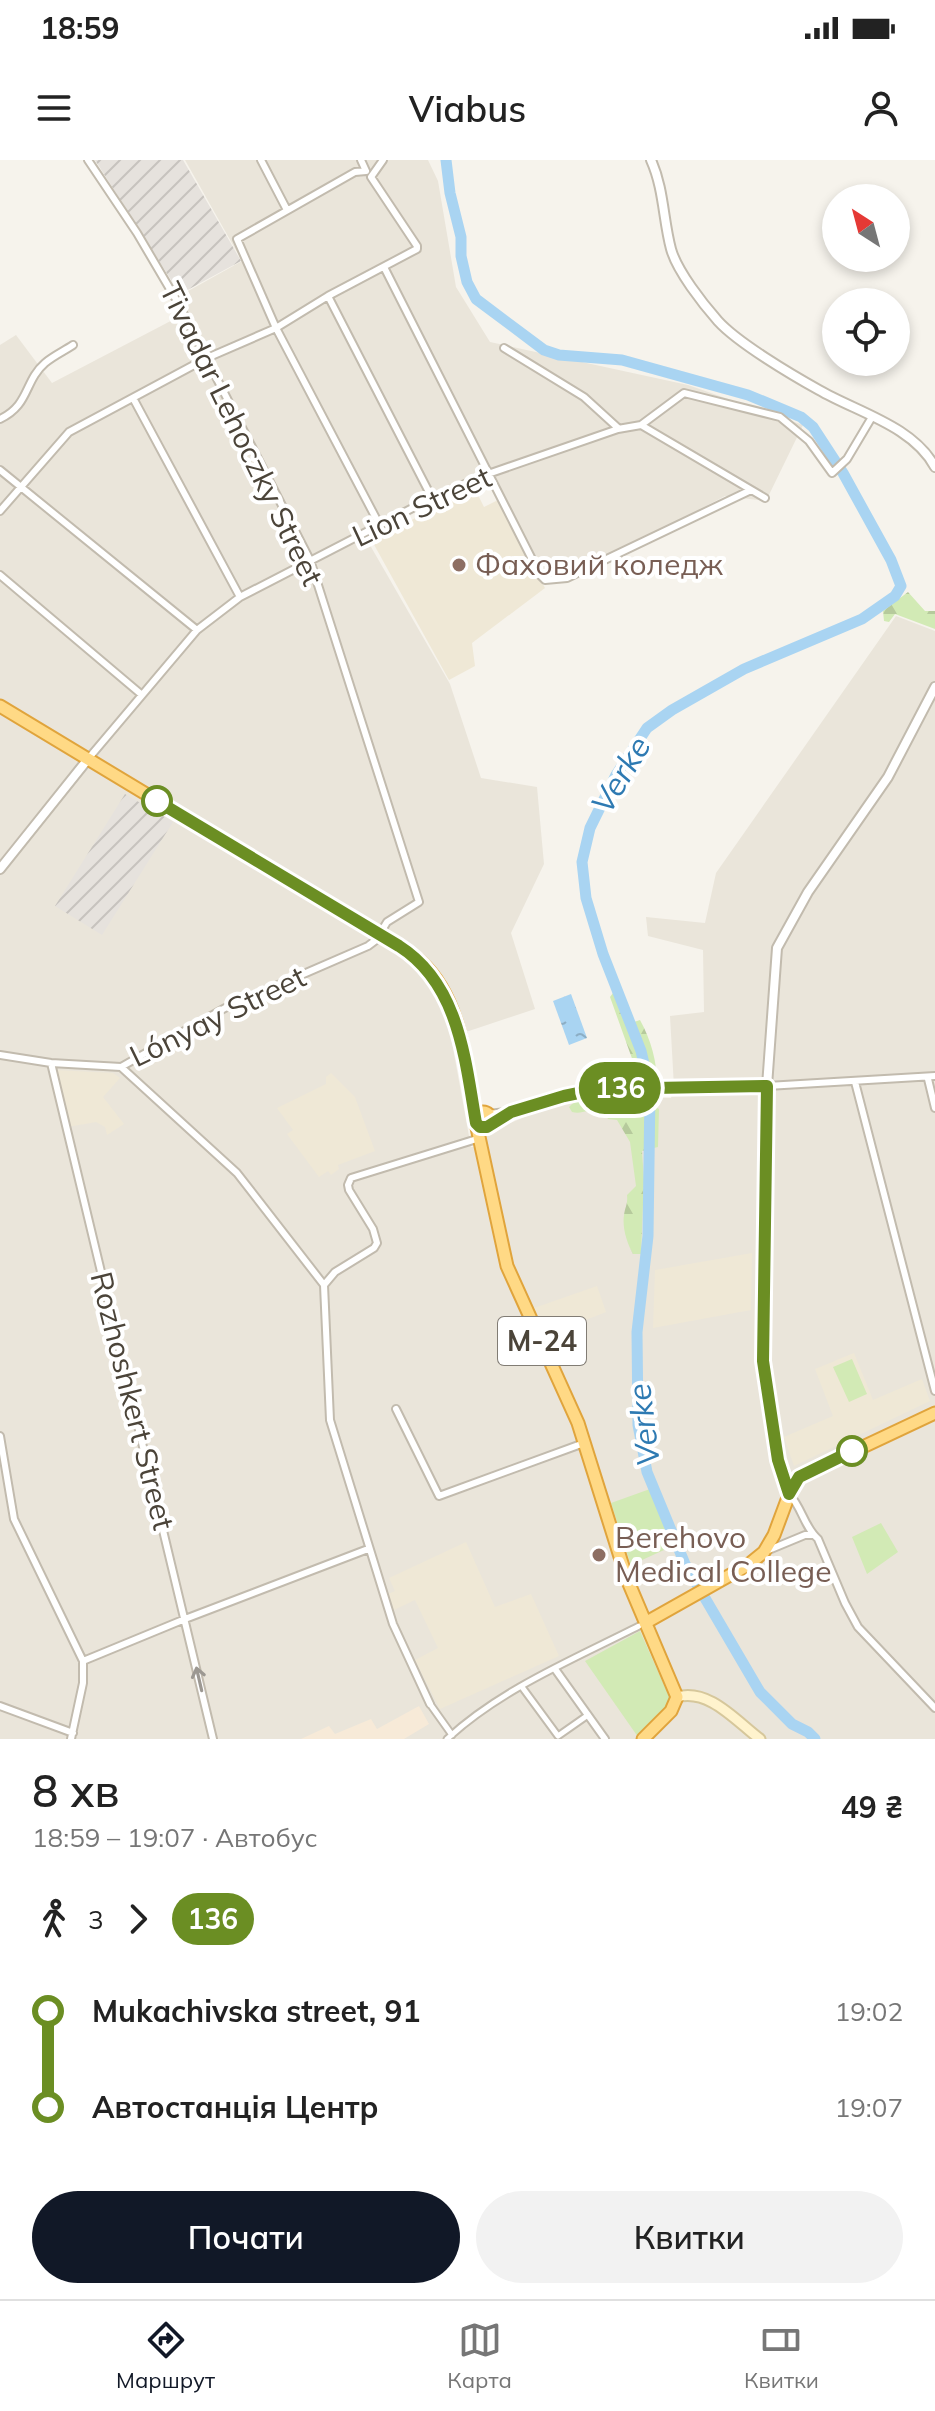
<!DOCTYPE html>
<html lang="uk">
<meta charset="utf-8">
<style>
:root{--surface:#fff;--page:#f2f2f2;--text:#222;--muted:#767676;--line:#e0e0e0;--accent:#111827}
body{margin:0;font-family:Mulish,sans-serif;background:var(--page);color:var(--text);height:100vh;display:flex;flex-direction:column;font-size:30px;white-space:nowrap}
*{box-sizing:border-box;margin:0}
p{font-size:26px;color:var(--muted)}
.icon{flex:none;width:44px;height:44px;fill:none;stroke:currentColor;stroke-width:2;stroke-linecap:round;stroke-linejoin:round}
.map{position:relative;height:1579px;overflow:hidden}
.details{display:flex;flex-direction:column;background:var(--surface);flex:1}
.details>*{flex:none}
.badge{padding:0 16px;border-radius:26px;font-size:28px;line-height:52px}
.needle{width:52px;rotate:324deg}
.tools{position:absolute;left:822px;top:24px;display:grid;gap:16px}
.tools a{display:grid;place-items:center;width:88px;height:88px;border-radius:50%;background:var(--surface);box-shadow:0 4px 12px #0003;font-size:40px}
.map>.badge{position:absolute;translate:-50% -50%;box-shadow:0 0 0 4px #fff}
.legs{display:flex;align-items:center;gap:12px;height:88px;padding:0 32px;font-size:26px}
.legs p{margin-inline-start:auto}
.head{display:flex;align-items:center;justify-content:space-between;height:136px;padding:0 32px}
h1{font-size:44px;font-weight:600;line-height:60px}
.button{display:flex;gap:16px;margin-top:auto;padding:16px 32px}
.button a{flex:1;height:92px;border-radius:48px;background:var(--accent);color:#fff;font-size:32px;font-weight:600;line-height:92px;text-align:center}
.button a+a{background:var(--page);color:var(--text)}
ul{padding:0 32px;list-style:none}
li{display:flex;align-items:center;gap:28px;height:96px;font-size:30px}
li i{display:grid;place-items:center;width:12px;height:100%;margin:0 10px;background:currentColor}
li i::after{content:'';width:20px;height:20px;margin:-10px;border:6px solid;border-radius:50%;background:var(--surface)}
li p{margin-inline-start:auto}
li:first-child i{background:linear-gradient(#0000 50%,currentColor 0)}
li:last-child i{background:linear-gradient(currentColor 50%,#0000 0)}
.status{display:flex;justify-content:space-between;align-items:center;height:56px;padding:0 40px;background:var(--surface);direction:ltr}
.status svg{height:22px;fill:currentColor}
header{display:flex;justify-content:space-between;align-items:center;height:104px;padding:0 32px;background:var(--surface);font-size:36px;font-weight:600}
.tabs{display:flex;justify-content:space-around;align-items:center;height:112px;border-top:2px solid var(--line);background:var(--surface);font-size:22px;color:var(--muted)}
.tabs a{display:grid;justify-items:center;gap:4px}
.tabs .on{color:var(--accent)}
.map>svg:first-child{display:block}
.residential{fill:#eae5da}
.commercial{fill:#f7ead8}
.industrial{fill:url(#industrial-furrows)}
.education{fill:#efe8d6}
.forest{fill:url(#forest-firs)}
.green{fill:#d2eab5}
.water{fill:url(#water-ripples)}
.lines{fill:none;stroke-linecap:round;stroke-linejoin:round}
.river{stroke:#a9d4f2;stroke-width:11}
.pedestrian-casing{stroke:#c2bbae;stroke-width:9}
.minor-casing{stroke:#c2bbae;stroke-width:10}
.tertiary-casing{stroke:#c2bbae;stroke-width:12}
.secondary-casing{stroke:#d6c79b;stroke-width:13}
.trunk-casing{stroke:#e0a43c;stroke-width:15}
.pedestrian{stroke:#fff;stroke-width:5}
.minor{stroke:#fff;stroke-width:6}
.tertiary{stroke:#fff;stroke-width:8}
.secondary{stroke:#fff3cd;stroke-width:9}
.trunk{stroke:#ffd985;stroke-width:11}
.oneway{stroke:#9c9892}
.line-1-casing{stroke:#fff;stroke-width:18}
.line-1{stroke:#6b8e23;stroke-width:12}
.education-dot{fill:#8d6e63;stroke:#fff;stroke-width:3}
.stop-1-dot{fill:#fff;stroke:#6b8e23;stroke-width:4}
.labels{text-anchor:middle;stroke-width:8;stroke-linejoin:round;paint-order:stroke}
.shield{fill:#fff;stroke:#817c74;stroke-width:2}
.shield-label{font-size:28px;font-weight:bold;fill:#4b4439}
.street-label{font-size:30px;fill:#4b4439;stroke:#fff}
.education-label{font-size:30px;fill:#785e54;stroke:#fff;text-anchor:start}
.water-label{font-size:32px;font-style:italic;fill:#2e7ab2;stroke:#fff}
</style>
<div class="status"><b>18:59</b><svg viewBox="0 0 49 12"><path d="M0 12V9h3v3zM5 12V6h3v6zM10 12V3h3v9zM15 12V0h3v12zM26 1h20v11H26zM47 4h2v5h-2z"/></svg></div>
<header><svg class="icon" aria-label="menu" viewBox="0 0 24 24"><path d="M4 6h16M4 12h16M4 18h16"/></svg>Viabus<svg class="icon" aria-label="person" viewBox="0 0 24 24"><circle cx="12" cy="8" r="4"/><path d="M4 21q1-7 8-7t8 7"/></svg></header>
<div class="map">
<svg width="935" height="1579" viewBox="0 0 935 1579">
<defs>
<pattern id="industrial-furrows" width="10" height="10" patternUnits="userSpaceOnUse" patternTransform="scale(2)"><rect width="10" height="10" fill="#e6e2dd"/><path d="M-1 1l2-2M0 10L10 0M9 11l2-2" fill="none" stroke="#c7c3be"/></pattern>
<pattern id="forest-firs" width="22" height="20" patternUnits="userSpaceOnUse" patternTransform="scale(2)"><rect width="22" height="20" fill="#d2eab5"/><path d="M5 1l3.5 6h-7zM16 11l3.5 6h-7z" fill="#b6ca9c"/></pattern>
<pattern id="water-ripples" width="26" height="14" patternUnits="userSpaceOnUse" patternTransform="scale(2)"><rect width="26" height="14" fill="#a9d4f2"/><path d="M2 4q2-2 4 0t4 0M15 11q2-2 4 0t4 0" fill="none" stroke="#8caec5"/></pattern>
</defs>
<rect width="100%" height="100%" fill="#f6f3ec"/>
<!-- residential -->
<path class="residential" d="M185 0H428L438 21 456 127 490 182 688 225 803 265 766 341 725 336 574 415H540L488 315 363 373 450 524 481 618 537 627 544 704 511 773 535 849 451 877 471 987H476L487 976 501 967 555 944 581 938H671L674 927 670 856 704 852 703 790 648 776 646 757 705 763 716 713 896 456 935 471V1579H0V185L16 175 52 223 184 154 181 135 242 101Z"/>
<!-- commercial -->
<path class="commercial" d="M419 1546 429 1564 404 1579H301L329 1566 335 1574 371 1559 377 1569Z"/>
<!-- industrial -->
<path class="industrial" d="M95 0H183L241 101 180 134Z
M125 634 173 662 102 775 55 746Z"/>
<!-- education -->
<path class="education" d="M474 327 484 347 498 340 545 428 472 483 475 506 449 520 372 381Z
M55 910 113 913 120 918 103 937 124 964 107 975 105 967 96 962 68 967Z
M331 913 355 937 375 991 338 1005 339 1009 331 1015 328 1011 319 1017 287 974 293 970 277 948 326 924V917Z
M752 1093 751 1150 653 1168 655 1110Z
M597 1126 606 1152 548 1175 534 1148Z
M854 1193 873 1240 922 1219 930 1241 794 1306 784 1277 833 1256 815 1209Z
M466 1382 495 1447 531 1434 559 1496 440 1549 415 1500 438 1488 415 1440 394 1450 388 1434 395 1431 389 1418Z"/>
<!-- forest -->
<path class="forest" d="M908 432 925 451H935V469L895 454 889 462 884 461 883 451Z
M613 833 628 864 640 860C651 880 657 901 657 924H646L639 918 610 837Z
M597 936 622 948 634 946 636 937 645 936 649 944 659 949 658 987 642 991 644 1020 641 1094H633C627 1083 622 1068 624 1055 625 1047 628 1044 627 1035L636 1026 630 982 617 960 608 959 602 950C591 947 584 955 572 952L569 947 579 937Z"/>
<!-- green -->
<path class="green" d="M852 1199 867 1234 849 1242 833 1207Z
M650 1329 675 1385 631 1405 611 1343Z
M881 1363 898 1392 867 1414 852 1377Z
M640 1471 671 1541 667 1551 638 1577 585 1501Z"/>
<!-- water -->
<path class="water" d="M571 834 587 878 569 885 553 841Z"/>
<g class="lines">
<!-- river -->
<path class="river" d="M446 0 450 33 461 77V96L467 122 476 139 544 190 559 195 622 200 748 235 801 257 813 267 843 313 891 400 901 426 895 436 862 459 744 509 672 550 647 568 616 615 590 668 582 702 586 738 603 794 641 891 650 929 648 1076 637 1172 638 1265 647 1312 685 1404 760 1532 792 1564 808 1572 815 1579"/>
<defs>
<path id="pedestrian" d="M522 1527 558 1576 588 1555
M430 1544 452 1575
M447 1579C501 1529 574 1499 639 1466"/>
<path id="minor" d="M261 0 287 50
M361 0 366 11
M366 11 355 12 237 79 276 168 379 364
M384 107 540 415 545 420 567 418 751 330
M328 136 432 338
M504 188 584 237 618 268
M133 238 240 437
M0 259C30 245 24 221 45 203 53 196 64 191 73 185
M0 310 197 470
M765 338 641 265 684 233 780 257 809 281 832 313 847 299 872 257
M0 351 69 272 207 198 276 168 328 136 417 89V86L371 17 383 0
M0 415 142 535
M88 599 197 470 240 437 432 338 488 314 618 269 641 265
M0 895 51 903 121 907 225 848 368 786 376 780 387 762 419 742 310 400 177 141 137 73 88 0
M51 903 213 1579
M121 907 237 1013 324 1125 330 1260 393 1464 430 1544
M928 919 935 948
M855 922 935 1231
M767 926 935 916
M324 1125 335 1112 374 1088 377 1083 373 1069 349 1030 348 1025 351 1018 480 978
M396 1249 439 1336 584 1283
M0 1276 14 1359 83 1501V1523L71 1579
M789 1334C802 1347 804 1367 818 1379L845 1443 858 1467 935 1548
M764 1392 805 1375H813
M83 1501 185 1459 368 1389
M555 1509 605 1579
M0 1546 73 1573"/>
<path id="tertiary" d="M651 0C664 29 663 59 671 89 677 111 703 144 718 161 738 183 792 215 819 230 857 252 913 266 935 307
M0 709 88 599
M489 955 506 953
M490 963C576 918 673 927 767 926
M789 1334 778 1300 763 1201 767 926 777 788 808 732 888 617 935 527"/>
<path id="secondary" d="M677 1537C709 1528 736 1561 760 1579"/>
<path id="trunk" d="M0 546 380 775C394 783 409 791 421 802 462 839 467 909 475 959
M475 960a8 8 0 1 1 16 0a8 8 0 1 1-16 0Z
M476 963 507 1106 578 1263 627 1419 677 1537 671 1551 643 1579
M645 1463 748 1405 764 1392 774 1375 793 1324 799 1317 935 1253"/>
</defs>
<!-- pedestrian casing -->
<use href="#pedestrian" class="pedestrian-casing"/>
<!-- minor casing -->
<use href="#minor" class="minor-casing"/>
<!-- tertiary casing -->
<use href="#tertiary" class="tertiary-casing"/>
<!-- secondary casing -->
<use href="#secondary" class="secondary-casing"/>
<!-- trunk casing -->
<use href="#trunk" class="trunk-casing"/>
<!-- pedestrian -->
<use href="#pedestrian" class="pedestrian"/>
<!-- minor -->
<use href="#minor" class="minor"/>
<!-- tertiary -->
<use href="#tertiary" class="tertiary"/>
<!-- secondary -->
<use href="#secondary" class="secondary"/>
<!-- trunk -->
<use href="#trunk" class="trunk"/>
</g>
<!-- one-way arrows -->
<defs><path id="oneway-shaft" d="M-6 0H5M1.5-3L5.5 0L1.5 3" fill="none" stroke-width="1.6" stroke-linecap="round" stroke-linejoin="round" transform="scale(2)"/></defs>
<use class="oneway" href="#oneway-shaft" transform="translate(199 1519) rotate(-103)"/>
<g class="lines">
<defs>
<path id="line-1" d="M157 641 399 786C459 824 465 899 476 963L480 967H487L511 952 564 936 598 929 767 926 763 1201 778 1300 789 1334 799 1317 852 1291"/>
</defs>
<!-- line-1 casing -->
<use href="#line-1" class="line-1-casing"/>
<!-- line-1 -->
<use href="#line-1" class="line-1"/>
</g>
<!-- markers -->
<g class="education-dot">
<circle cx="459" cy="405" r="8"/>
<circle cx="599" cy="1395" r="8"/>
</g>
<g class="stop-1-dot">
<circle cx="157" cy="641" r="14"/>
<circle cx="852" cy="1291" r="14"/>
</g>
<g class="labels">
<!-- shield labels -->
<rect class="shield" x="498" y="1157" width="88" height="48" rx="6"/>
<g class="shield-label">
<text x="542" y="1191">М-24</text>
</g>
<!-- street labels -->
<g class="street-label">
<text transform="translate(241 274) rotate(64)" y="10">Tivadar Lehoczky Street</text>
<text transform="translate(422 347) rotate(-25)" y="10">Lion Street</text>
<text transform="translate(218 857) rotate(-26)" y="10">Lónyay Street</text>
<text transform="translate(132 1241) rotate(76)" y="10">Rozhoshkert Street</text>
</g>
<!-- education labels -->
<g class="education-label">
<text x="475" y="415">Фаховий коледж</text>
<text x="615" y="1388">Berehovo<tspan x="615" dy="34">Medical College</tspan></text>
</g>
<!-- water labels -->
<g class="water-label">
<text transform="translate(621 615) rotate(-59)" y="11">Verke</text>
<text transform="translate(644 1265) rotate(-97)" y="11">Verke</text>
</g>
</g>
</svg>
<div class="tools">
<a><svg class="needle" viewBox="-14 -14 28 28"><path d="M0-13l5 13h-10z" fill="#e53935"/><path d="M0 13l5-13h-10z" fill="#767676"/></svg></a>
<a><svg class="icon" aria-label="locate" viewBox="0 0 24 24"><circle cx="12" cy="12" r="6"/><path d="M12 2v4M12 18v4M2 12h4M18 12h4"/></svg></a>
</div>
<b class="badge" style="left:620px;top:928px;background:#6b8e23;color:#fff">136</b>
</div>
<section class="details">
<div class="head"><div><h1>8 хв</h1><p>18:59 – 19:07 · Автобус</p></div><b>49 ₴</b></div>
<div class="legs"><svg class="icon" aria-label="walk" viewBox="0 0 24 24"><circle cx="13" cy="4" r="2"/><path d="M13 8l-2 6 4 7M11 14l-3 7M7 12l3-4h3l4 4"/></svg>3<svg class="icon" aria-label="forward" viewBox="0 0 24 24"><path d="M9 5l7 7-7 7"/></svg><b class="badge" style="background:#6b8e23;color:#fff">136</b></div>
<ul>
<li><i style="color:#6b8e23"></i><b>Mukachivska street, 91</b><p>19:02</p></li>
<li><i style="color:#6b8e23"></i><b>Автостанція Центр</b><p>19:07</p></li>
</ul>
<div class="button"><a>Почати</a><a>Квитки</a></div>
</section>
<nav class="tabs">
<a class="on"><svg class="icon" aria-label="directions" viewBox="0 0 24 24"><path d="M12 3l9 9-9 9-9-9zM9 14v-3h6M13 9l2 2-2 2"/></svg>Маршрут</a>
<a><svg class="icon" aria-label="map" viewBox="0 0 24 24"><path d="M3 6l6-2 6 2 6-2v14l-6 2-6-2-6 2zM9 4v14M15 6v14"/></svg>Карта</a>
<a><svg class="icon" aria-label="tickets" viewBox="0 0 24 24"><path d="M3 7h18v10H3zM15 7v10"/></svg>Квитки</a>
</nav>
